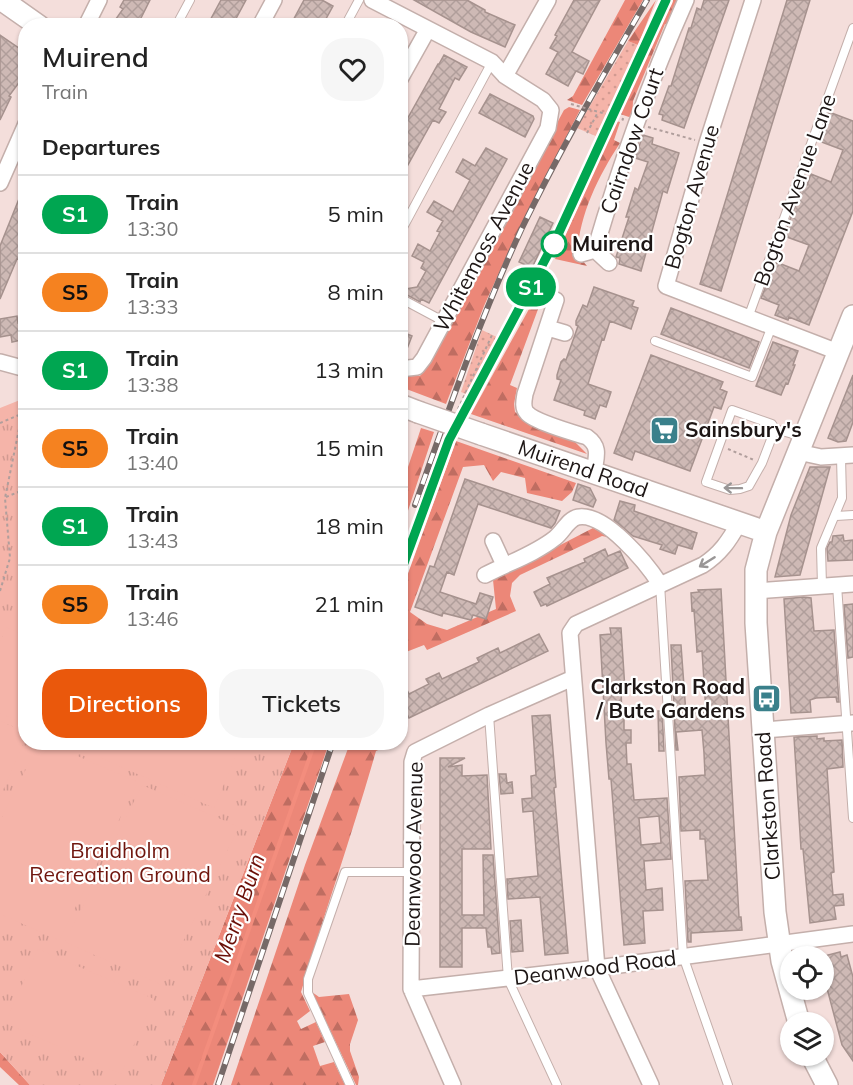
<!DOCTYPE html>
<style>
:root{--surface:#fff;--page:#f6f6f6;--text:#222;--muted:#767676;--line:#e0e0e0;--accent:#ea580c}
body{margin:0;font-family:Mulish,sans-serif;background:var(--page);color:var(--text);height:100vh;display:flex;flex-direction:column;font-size:22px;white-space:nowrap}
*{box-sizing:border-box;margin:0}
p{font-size:20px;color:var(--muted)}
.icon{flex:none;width:33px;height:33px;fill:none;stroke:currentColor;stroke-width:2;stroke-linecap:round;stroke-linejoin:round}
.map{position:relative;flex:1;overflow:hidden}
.panel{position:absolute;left:18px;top:18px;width:390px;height:732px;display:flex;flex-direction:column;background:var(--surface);border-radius:24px;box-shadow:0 2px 4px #0004}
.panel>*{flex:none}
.badge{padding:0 12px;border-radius:20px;font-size:21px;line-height:39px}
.fabs{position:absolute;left:780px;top:946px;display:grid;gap:12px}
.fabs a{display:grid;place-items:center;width:54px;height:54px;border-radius:50%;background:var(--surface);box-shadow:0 2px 4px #0004;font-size:30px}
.map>.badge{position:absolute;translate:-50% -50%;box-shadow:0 0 0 3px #fff}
h2{padding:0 24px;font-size:22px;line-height:54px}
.round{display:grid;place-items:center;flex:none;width:63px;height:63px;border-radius:24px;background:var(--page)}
.overview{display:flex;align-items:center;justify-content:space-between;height:102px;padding:0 24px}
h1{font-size:28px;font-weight:600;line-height:45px}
.action{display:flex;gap:12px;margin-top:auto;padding:12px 24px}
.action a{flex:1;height:69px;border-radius:24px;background:var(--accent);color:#fff;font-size:24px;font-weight:600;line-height:69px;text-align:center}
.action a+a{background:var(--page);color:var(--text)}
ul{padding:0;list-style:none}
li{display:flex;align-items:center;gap:18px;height:78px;padding:0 24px;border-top:2px solid var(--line)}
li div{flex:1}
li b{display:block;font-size:22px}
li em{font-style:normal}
li .badge{min-width:66px;font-weight:700;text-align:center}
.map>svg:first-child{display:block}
.grass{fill:url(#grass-dots)}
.forest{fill:url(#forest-firs)}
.park{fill:url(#park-tufts)}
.pitch{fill:#f5b4a9}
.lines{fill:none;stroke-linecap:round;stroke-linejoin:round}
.stream{stroke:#f38d7d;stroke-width:4}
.building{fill:url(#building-cross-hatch);stroke:#a6928e;stroke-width:1.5;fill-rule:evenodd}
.lane-casing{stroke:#c4afab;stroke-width:10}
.street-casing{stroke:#c4afab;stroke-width:18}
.secondary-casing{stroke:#c4afab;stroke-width:24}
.path{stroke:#b09e9c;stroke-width:2;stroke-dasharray:3 3;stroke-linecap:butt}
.lane{stroke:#fff;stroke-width:8}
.street{stroke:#fff;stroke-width:15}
.secondary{stroke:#fff;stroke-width:21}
.rail-casing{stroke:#766967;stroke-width:6}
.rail{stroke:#fff;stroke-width:4;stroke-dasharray:11;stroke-linecap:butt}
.secondary-bridge-casing{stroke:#c4afab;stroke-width:24;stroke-linecap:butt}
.path-bridge{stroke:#b09e9c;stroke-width:2;stroke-dasharray:3 3;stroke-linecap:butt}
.secondary-bridge{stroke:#fff;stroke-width:21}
.oneway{stroke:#999696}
.line-casing{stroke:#fff;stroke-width:14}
.line{stroke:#00a651;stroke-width:9}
.stop-dot{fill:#fff;stroke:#00a651;stroke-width:3}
.labels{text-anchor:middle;stroke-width:4.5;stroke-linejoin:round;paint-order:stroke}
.street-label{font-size:21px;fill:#1d1615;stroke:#fff}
.stop-label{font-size:21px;font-weight:bold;fill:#1d1615;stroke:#fff;text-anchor:start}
.poi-label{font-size:21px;font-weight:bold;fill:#1d1615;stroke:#fff;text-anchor:start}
.park-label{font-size:21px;fill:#70160e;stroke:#fff}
.water-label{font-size:22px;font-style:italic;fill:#6a0f08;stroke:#fff}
</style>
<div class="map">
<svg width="853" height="1085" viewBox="0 0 853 1085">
<defs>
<pattern id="grass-dots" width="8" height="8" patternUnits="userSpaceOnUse" patternTransform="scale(1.5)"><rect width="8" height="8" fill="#f5b4a9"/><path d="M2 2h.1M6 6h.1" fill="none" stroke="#d29a91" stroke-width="1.8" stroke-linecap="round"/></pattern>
<pattern id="forest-firs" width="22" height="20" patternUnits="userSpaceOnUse" patternTransform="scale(1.5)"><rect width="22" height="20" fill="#ec8778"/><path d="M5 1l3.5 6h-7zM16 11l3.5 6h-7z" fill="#bf6d61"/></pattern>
<pattern id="park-tufts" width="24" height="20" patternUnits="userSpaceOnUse" patternTransform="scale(1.5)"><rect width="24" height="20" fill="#f5b4a9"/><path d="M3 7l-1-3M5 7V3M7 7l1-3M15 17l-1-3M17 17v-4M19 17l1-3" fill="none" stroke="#d29a91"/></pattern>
<pattern id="building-cross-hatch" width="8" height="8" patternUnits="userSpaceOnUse" patternTransform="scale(1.5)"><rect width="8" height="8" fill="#ceb9b5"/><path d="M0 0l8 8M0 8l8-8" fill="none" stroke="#b09e9b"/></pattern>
</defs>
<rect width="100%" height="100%" fill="#f4dedb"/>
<!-- grass -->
<path class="grass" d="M628 41 638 45 598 137 577 128Z
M482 330 501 339 469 395 461 392Z"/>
<!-- forest -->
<path class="forest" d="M625 0H643L582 105 567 100 573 96Z
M656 0 638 45 628 41Z
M671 0H680L668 25 665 24 633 101 632 118 620 114Z
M569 107 580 110 517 233 484 306 446 404 401 387 400 371 420 376 564 110Z
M616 121 620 122 614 140 620 143C598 177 580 213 577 254L587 266 555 259Z
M539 291 544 293 510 385 517 388 514 404 515 412 522 417 567 434 587 454 471 414Z
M421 428 434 432 401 532V488Z
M456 441 576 483 572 492 562 501 527 493 525 478 501 472 493 481 484 465 463 467 410 612 427 624 447 630 496 609 493 580 593 528 612 538 602 536 520 575 512 583 510 596 516 611 427 650 424 645 401 654V593Z
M294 743H329L213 1085H161Z
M350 743H386L385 747 376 751C353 832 325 911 301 992L310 1011 297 1021 301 1029 316 1022 325 1042 313 1046 320 1066 334 1062 345 1085H231L305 865Z
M312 992 319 997 349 994 358 1020 350 1044V1051L359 1077 358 1085H356Z
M0 1052 30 1085H19L0 1067Z"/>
<!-- park -->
<path class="park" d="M25 398 26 742 294 743 161 1085H30L0 1052V408Z"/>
<!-- pitch -->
<path class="pitch" d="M6 627 25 636V725L0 713V642Z
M0 721 26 732 25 740 0 797Z
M39 743H47L138 782 59 940 0 914V821Z
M105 743V742L241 743 214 808 99 757Z
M142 785 239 827 162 985 65 942Z
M38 949 154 999 121 1074 5 1023Z"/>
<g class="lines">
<!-- stream -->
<path class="stream" d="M194 1085 315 742"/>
</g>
<!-- building -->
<path class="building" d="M124 0H150L137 26H111L123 9 120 7Z
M221 0H246L232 26H207Z
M304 0H322L333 6 322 26H290Z
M414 0H467L485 10V12L515 25 505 47 471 32Z
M574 0H600L572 52 589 61 583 74 576 71 568 86 546 74 558 52 550 48 557 36 555 35Z
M704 0H729L684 128 662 120 663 115 659 114 669 86H671L689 28H691L697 8 701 10Z
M787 0H810L721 291 700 284Z
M0 35 26 53V73L9 96 11 97 0 120Z
M444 55 467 67 459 80 455 78 439 109 446 112 439 123 433 120 400 179V132L438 64H439Z
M490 94 533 116 534 119 525 137 479 113Z
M829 112 853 121V211L809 325 789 317 788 320 775 315 779 305 761 298 776 262 799 271 809 245 784 236 803 184 807 185 811 174 831 182 843 150 819 141Z
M643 135 653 138 652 144 679 153 667 193 663 191 641 271 619 264 620 258 616 257 629 217H626L635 188 638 190 648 162 635 158Z
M486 148 507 159 429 303 421 299 420 302 407 295 405 289 417 287 426 271 421 268 424 262 412 256 418 244 430 251 440 232 437 231 443 221 427 212 434 201 453 212 470 180 456 172 463 159 475 166Z
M25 184 26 262 17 259 0 299V246Z
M540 217 553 223 532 268 519 262Z
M594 287 634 301 632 306 638 308 631 329 610 321 604 340 602 339 588 384 611 392 606 407 600 405 595 419 584 415 585 411 554 400 561 380 557 379V375L561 362 564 359 566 360 578 326 576 325V321L583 305 587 307Z
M671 308 759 342 749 368 661 334Z
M17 316 18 323 26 321V339L12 342 11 335 0 337V319Z
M400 331 412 336 403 359H400Z
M773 342 798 351 793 365H795L788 384 786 383 781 395 756 386Z
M651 355 723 382 720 389 727 392 721 409 714 407 690 471 635 451 632 460 614 453Z
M853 375V422L846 441 838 442 828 438Z
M810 467H830L800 575 775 577 791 515Z
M465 479 560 511 555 523 551 528 478 504 454 575 447 572 440 592 476 604 480 593 493 597 486 619 473 615 471 620 443 613 442 616 415 607 430 566 434 567Z
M578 484 590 488 596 500 593 507 573 500Z
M620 501 635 505 634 511 697 533 692 549 678 545 675 554 660 549 662 545 633 536 614 520Z
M843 535 844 541 853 540V560L828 561 827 548 830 542H832L833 536Z
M605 549 608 556 620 551 628 568 547 606 546 604 541 606 534 592 550 584 547 578 585 562 584 559Z
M721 589 739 917H741L742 930 691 933V942H688L685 881 708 880 705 839H700V830L681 831 679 777 705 775 704 753 702 730 676 732 678 750H676L671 645H681L686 714 706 712 702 651 697 652 694 610 692 611 691 593 699 592 698 590Z
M803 597 811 598 814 631 834 630 839 702H837L836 697 816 698 810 700 811 712 791 713 784 599Z
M853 604V657L848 658 844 605Z
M610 628H621L625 690H621L622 717H624V730H631V743H626L627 764H631L634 800 667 798 671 859 644 861 646 890 662 888 663 910 643 911 645 943 624 945 611 779H609L606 743 600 635 611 634ZM659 816 661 843 641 845 639 818Z
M539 634 548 651 409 718 400 700V675L409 694 429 684 426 679 439 673 442 679 479 662 477 658 498 648 500 653Z
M658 711H662L664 751H659Z
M550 715 556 787 554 788 568 953 545 955 540 897 508 899 507 879 538 876 533 811 523 812 522 799 532 798 531 776 536 775 532 716Z
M817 736V739L824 738V741L842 740 843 767 827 769 834 872 831 873 833 895 843 894 844 905 834 906 836 919 810 923 803 849H801L794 737Z
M440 758H465L448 767 462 765V776L487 775 491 849H462V915H484L483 855H493L500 953 492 954 491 947H488L486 928H462V967H440Z
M499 774H506L507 783 512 782 513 793 501 794Z
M521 920 523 951 512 952 510 921Z
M840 952 841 957 847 955 853 977V1061L842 1045 824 977V956Z"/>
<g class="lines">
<defs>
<path id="lane" d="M176 26 190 0
M345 26 359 0
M400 233 492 62
M400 298 443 321
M748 318 853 28
M655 341 752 377 772 326
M775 429 762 463 749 486 740 489 730 490 706 482 732 410 772 424 775 429 803 437
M836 516 853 515
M660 584 683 956 728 1085
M837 585 853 818
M822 586 821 548 842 498 841 457
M489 715 508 979 557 1085
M350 1085 308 993V979L345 872H412"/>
<path id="street" d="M372 0 492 62 505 76 543 100 551 110 548 128 424 358 417 367 400 369
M753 0 707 143 666 286 838 352
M86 26 99 0
M260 26 274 0
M505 76 548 0
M400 79 428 29
M0 183 26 124
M595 250C620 165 650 81 686 0
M581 254 595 250 609 263
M556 300 525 394C524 400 522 408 527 413 535 422 574 433 587 437 601 447 596 457 594 472
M548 328 565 333
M0 362 26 369
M798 452 821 457 853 455
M493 541 504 565
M485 575C508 563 535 554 555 538 563 532 568 519 578 517 605 512 647 564 660 584
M755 591 853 584
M764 730 853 723
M411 989 597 968 853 934
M453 1085 411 989 412 762 415 752 489 715 573 678
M651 1085 597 968 570 633 576 624 703 565C720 554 729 541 739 523"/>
<path id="secondary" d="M2 0 39 26
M400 405 418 412
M481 434 766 532
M799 1023 782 961 775 912 756 623V570L766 532 853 316
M812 1056 827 1085"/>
</defs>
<!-- lane casing -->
<use href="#lane" class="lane-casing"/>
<!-- street casing -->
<use href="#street" class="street-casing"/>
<!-- secondary casing -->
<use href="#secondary" class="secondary-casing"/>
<!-- path -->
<path class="path" d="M616 117 623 119 622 121
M648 127 695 140
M587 133 598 112
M458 409 492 335
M0 423 26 412
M728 449 754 460
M6 497 26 489
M0 591 10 558 5 498 20 424 26 421
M26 595 22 602 26 604"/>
<!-- lane -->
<use href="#lane" class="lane"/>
<!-- street -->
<use href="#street" class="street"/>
<!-- secondary -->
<use href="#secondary" class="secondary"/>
<defs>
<path id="rail" d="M415 505C448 412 480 318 522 228 560 150 603 75 647 0
M400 574 449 440 555 241 666 0
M218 1085 333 742"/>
</defs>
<!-- rail casing -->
<use href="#rail" class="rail-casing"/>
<!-- rail -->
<use href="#rail" class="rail"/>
<defs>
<path id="secondary-bridge" d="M418 412 481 434"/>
</defs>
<!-- secondary-bridge casing -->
<use href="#secondary-bridge" class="secondary-bridge-casing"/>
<!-- path-bridge -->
<path class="path-bridge" d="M571 104 616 117"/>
<!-- secondary-bridge -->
<use href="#secondary-bridge" class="secondary-bridge"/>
</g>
<!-- one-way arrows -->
<defs><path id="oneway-shaft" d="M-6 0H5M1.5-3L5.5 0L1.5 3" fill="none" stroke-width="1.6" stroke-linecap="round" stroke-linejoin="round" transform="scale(1.5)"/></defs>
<g class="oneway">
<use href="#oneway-shaft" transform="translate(733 488) rotate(-179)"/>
<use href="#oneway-shaft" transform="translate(707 562) rotate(148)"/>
</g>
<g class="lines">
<defs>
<path id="line" d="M400 574 449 440 555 241 666 0"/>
</defs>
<!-- line casing -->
<use href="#line" class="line-casing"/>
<!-- line -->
<use href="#line" class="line"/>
</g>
<!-- icons -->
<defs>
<symbol id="supermarket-square" viewBox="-11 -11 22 22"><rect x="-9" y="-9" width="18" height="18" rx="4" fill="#3a808b" stroke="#fff"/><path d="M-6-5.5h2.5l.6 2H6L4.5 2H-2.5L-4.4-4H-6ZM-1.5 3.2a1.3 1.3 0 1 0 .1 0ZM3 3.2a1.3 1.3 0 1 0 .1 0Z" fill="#fff"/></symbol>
<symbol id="bus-square" viewBox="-11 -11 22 22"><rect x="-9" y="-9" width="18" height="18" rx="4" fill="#3a808b" stroke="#fff"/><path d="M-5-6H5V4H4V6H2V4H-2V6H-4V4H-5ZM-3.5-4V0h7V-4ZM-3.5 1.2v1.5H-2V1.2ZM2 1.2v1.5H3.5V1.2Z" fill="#fff"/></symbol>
</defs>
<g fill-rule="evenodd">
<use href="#supermarket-square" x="648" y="414" width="33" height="33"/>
<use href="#bus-square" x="750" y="682" width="33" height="33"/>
</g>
<!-- markers -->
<circle class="stop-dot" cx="554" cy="244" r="12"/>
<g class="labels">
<!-- street labels -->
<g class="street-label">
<text transform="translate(632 141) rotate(-71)" y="7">Cairndow Court</text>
<text transform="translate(795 190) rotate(-70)" y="7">Bogton Avenue Lane</text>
<text transform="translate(692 197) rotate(-74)" y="7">Bogton Avenue</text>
<text transform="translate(484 247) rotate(-62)" y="7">Whitemoss Avenue</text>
<text transform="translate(583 469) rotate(19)" y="7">Muirend Road</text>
<text transform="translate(768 806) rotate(-94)" y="7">Clarkston Road</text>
<text transform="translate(414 854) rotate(-89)" y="7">Deanwood Avenue</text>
<text transform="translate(595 968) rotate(-7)" y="7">Deanwood Road</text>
</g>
<!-- stop labels -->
<g class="stop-label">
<text x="572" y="251">Muirend</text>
</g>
<!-- poi labels -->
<g class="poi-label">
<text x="685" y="437">Sainsbury's</text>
<text x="745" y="694" text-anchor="end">Clarkston Road<tspan x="745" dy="24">/ Bute Gardens</tspan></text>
</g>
<!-- park labels -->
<g class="park-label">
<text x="120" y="858">Braidholm<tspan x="120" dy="24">Recreation Ground</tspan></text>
</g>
<!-- water labels -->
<g class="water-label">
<text transform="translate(239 908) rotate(-71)" y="8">Merry Burn</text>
</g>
</g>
</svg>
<div class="fabs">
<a><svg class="icon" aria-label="locate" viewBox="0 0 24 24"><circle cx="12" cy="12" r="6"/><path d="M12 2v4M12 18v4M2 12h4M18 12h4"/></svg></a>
<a><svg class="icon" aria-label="layers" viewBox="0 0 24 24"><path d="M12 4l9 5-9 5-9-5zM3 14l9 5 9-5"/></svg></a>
</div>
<b class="badge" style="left:531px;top:287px;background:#00a651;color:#fff">S1</b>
<section class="panel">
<div class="overview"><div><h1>Muirend</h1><p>Train</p></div><a class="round"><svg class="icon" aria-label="heart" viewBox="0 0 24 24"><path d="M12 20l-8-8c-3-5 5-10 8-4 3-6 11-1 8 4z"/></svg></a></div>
<h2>Departures</h2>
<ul>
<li><span class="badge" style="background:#00a651;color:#fff">S1</span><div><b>Train</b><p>13:30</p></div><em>5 min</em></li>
<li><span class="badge" style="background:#f58220;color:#111">S5</span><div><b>Train</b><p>13:33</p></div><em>8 min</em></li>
<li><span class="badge" style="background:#00a651;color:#fff">S1</span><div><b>Train</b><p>13:38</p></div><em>13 min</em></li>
<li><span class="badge" style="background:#f58220;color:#111">S5</span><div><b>Train</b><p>13:40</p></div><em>15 min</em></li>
<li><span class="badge" style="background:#00a651;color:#fff">S1</span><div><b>Train</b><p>13:43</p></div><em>18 min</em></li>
<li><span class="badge" style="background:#f58220;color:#111">S5</span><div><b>Train</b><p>13:46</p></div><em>21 min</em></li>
</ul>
<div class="action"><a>Directions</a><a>Tickets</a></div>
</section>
</div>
